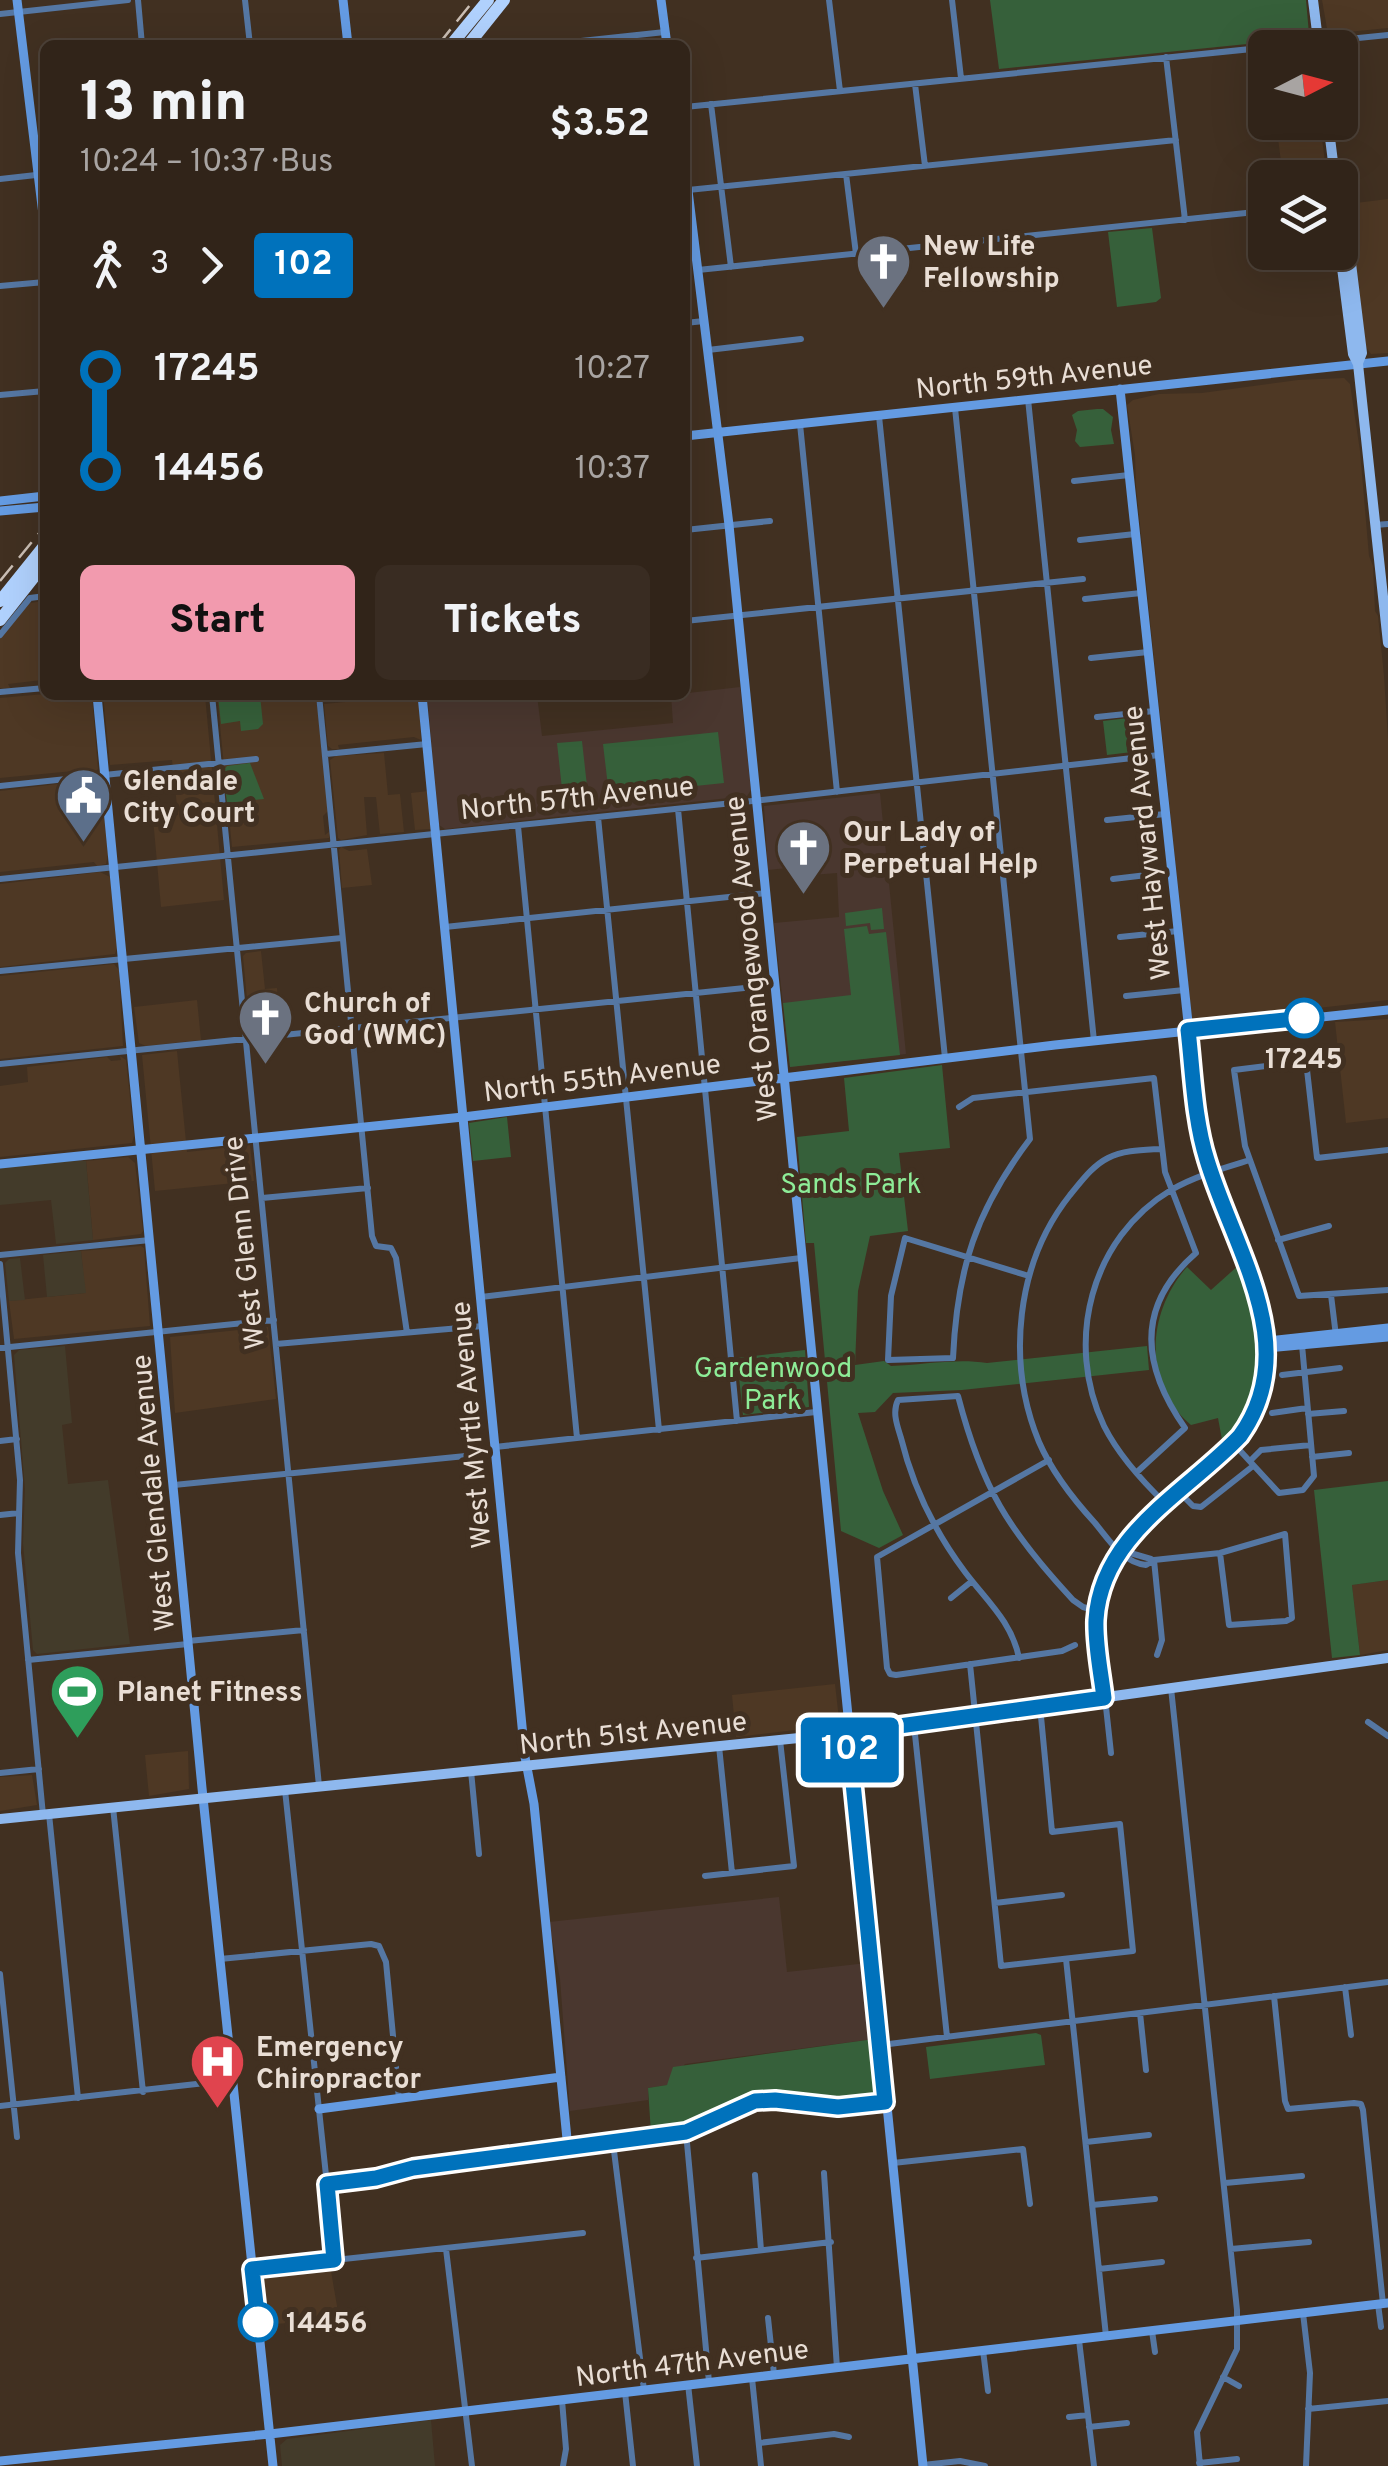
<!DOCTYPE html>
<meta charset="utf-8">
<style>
:root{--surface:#312419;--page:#392c22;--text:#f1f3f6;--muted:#a8a4a2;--line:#4c4138;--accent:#f29aae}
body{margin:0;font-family:Overpass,sans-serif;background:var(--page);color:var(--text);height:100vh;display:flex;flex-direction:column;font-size:38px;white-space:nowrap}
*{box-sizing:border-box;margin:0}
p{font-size:32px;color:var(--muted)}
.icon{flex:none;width:55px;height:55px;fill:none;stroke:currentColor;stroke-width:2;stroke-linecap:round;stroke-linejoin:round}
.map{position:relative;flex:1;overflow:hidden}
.side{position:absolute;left:40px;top:40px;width:650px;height:660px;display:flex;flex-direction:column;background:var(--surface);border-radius:15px;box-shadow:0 10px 40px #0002,0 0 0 2px var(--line)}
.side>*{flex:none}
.badge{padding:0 20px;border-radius:8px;font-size:35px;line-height:65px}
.needle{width:65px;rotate:84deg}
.fabs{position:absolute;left:1248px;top:30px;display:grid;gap:20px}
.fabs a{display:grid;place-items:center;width:110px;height:110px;border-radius:15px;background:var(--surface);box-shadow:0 10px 40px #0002,0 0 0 2px var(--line);font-size:50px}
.map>.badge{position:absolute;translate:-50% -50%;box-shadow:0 0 0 5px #fff}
.legs{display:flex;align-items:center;gap:15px;height:110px;padding:0 40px;font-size:32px}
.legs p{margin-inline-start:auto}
.overview{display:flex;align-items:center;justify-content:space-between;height:170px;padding:0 40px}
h1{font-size:55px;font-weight:800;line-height:75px}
.primary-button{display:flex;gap:20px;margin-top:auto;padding:20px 40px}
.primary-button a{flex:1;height:115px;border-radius:15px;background:var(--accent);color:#111;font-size:40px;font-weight:800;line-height:115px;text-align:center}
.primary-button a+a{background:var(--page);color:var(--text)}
ul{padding:0 40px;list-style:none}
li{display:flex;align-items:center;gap:35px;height:100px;font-size:38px}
li i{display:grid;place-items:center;width:15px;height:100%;margin:0 12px;background:currentColor}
li i::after{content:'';width:25px;height:25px;margin:-12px;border:8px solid;border-radius:50%;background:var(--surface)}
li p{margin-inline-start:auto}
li:first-child i{background:linear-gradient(#0000 50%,currentColor 0)}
li:last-child i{background:linear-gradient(currentColor 50%,#0000 0)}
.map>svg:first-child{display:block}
.built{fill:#4e3824}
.industrial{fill:#433b2a}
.education{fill:#4a372f}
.green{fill:#36603a}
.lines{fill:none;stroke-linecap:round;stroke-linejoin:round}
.street{stroke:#5577a3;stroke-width:6}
.secondary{stroke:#649be2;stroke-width:9}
.primary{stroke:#8eb8ee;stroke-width:10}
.highway{stroke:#b0d1fd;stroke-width:12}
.rail{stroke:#cabeb4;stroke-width:2.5;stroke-dasharray:20 10;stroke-linecap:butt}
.line-1-casing{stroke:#fff;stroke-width:22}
.line-1{stroke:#0072bc;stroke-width:15}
.stop-1-dot{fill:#fff;stroke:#0072bc;stroke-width:5}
.labels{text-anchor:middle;stroke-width:10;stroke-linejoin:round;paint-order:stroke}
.poi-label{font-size:28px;font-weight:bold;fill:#e9ded5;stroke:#413021;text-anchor:start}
.street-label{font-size:28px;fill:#e9ded5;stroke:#413021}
.stop-label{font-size:28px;font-weight:bold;fill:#e9ded5;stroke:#413021}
.park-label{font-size:28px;fill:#8dec97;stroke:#413021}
</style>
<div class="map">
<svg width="1388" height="2466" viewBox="0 0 1388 2466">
<rect width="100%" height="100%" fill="#413021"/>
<!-- built -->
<path class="built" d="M1322 0H1388V28L1328 34Z
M1276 123H1320L1327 177H1283Z
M1388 199V353L1371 354 1366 347 1348 204Z
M1344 378 1350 384 1360 451 1369 556 1373 566 1375 611 1378 616 1384 676 1388 739V1000L1195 1022 1192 1020 1136 486 1135 455 1127 405 1133 400 1159 394 1202 393 1298 380Z
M45 601V684L42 680 8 684 10 688H0V637L29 603Z
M45 694 92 695 98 769 94 773 87 774 84 770 0 778V698Z
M103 695H205L224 900 161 907 153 818 178 815 172 760 110 765Z
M217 695H314L317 704 328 811 323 816 325 835 330 831 329 838 232 847Z
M419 695 421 740 414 737 338 745 339 749H332L328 746 324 704Z
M384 753 388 795 400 794 404 832 380 834 376 797H364L367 835 341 840 338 838 330 760 336 756Z
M90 780 101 785 108 855 106 864 97 866 94 862 0 872V791Z
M428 791 431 829 415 830 411 793Z
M341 847 349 851 367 849 372 885 342 888 339 850Z
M100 872 110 877 117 948 115 954 0 967V884Z
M261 951 265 989 277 988 281 1032 254 1035 250 1031 243 956 246 953Z
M114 964 119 970 123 1046 0 1059V976Z
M197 1000 201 1040 146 1046 139 1043 134 1007Z
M1388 1019V1118L1346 1123 1335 1022Z
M177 1051 187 1152 250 1145 254 1181 155 1191 142 1055Z
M120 1056 126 1060 134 1136 132 1143 0 1157V1086L28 1082 27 1067 107 1057 111 1061 121 1060Z
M128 1157 135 1163 143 1231 141 1234 93 1240 86 1161Z
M141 1246 144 1248 150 1326 14 1339 9 1301 85 1293 81 1251Z
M268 1327 276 1399 175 1413 170 1337Z
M1388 1580V1650L1360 1655 1352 1585Z
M835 1684 839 1719 837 1725 736 1737 732 1695Z
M188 1751 189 1789 149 1796 145 1755Z
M32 1775 37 1805 0 1811V1777Z
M330 2265 339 2318 266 2325 262 2274Z"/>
<!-- industrial -->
<path class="industrial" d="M67 1161H86L93 1240 56 1244 51 1200 0 1205V1168Z
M81 1251 86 1293 47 1297 43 1255Z
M20 1258 25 1300 9 1301 5 1263 9 1259Z
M65 1346 72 1423 62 1425 68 1484 108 1480 130 1644 37 1654 33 1650 23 1543 25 1489 14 1355 19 1350Z
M431 2420 435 2466H282L280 2445 287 2439Z"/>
<!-- education -->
<path class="education" d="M740 687 751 790 747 796 445 829 439 825 427 695H537L542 736 673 723 671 695Z
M880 793 906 1054 790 1067 774 923 839 917 837 873 812 875 796 867 768 870 764 806Z
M779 1897 787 1972 867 1963 874 2039 685 2064 667 2085 648 2088V2100L570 2111 560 1979 549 1922Z"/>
<!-- green -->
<path class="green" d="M990 0H1306L1309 34 1306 38 999 69Z
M1152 228 1161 298 1156 302 1117 307 1108 232Z
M1097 409H1103L1113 417 1111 430 1114 444 1080 447 1075 441 1077 430 1072 415 1078 411Z
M260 695 263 724 258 729 241 731 240 721 221 724 218 696Z
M1145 716 1149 750 1107 755 1103 721Z
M718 732 724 783 609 795 603 744Z
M582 741 588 795 563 798 557 743Z
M250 763 264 799 227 803 223 771 227 766Z
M882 908 884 929 871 930 870 923 846 926 845 913Z
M867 926 869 934 886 932 900 1055 790 1067 783 1003 851 995 844 929Z
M942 1065 950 1148 899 1153 908 1231 870 1236 858 1291 855 1365 884 1361 891 1366C923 1365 956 1358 987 1363L1147 1346 1149 1370 962 1390 893 1393 875 1412 858 1413 883 1491 903 1535 879 1548 841 1531 814 1243H806L797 1137 849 1131 844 1078Z
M507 1117 511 1157 473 1161 469 1123Z
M1240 1264C1266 1329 1281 1392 1223 1445L1218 1418 1191 1425C1142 1384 1147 1312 1187 1267L1211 1290Z
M805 1350 809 1407 743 1415 737 1358Z
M1388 1481V1580L1352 1585 1360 1655 1332 1658 1314 1490Z
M1036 2033 1041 2035 1045 2065 930 2079 926 2047Z
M874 2039 877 2098 843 2102 762 2095 727 2106 694 2125 651 2133 648 2088 667 2085 673 2067Z"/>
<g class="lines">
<!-- street -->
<path class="street" d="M138 0 142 45
M245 0 250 45
M829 0 840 91
M952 0 961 78
M0 14 128 0
M581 41 665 32
M1166 57 1185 220
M915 84 925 166
M711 104 731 267
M685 107 1388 35
M846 174 856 254
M0 179 45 174
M688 190 1176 140
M698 270 1265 211
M0 286 45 282
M685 323 704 321
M708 350 801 339
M0 395 45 391
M1028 399 1094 1041
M955 408 1030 1139C976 1210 957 1269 953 1358L888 1360 891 1296 905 1238 1029 1276
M879 416 945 1058
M800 424 837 792
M1074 481 1129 475
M1375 525 1388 524
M685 530 770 521
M1080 540 1135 534
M1085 599 1141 593
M685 621 1083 579
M0 635 30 598 45 596
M1091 658 1148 652
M0 692 45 688
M212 695 319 1786
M319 695 372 1236 376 1246 391 1248 396 1258 407 1333
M1097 717 1154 711
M326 754 427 744
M0 786 256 759
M678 809 737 1421
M598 817 659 1430
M1107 820 1165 814
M518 826 577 1438
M0 879 762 800 1159 755
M1113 879 1172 872
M445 927 766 893
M1120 937 1178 931
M0 971 342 938
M1126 996 1184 990
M0 1064 774 985
M959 1107 973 1098 1154 1078 1165 1172 1196 1253C1135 1306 1142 1367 1185 1428L1137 1472
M1160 1149C1143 1150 1124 1150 1108 1158 1092 1166 1081 1182 1070 1195 1016 1263 1006 1362 1039 1442 1052 1472 1073 1499 1095 1523 1110 1541 1122 1562 1146 1565L1154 1560 1220 1553 1285 1534 1292 1618 1286 1621 1229 1625 1220 1553
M1388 1150 1317 1158 1306 1061 1234 1070 1245 1146 1299 1296 1388 1290
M262 1198 368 1188
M1278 1240 1329 1226
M0 1255 150 1240
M0 1264 20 1480 18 1553 43 1815
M1331 1295 1336 1336
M481 1297 801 1258
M276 1344 483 1326
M0 1348 274 1320
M1282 1375 1340 1368
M1272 1413 1307 1408
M1308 1414 1344 1411
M0 1441 17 1439
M1233 1443 1279 1493 1303 1490 1314 1476 1302 1345
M495 1447 816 1412
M1312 1457 1349 1453
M1049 1460 877 1557 887 1668 890 1674 896 1675 1062 1651 1075 1645
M1250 1461 1261 1450 1311 1445
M174 1485 496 1453
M1180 1493 1193 1506 1201 1507 1253 1466
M1166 1504C1143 1482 1118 1454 1104 1426 1064 1342 1091 1238 1171 1190 1195 1176 1224 1168 1250 1160
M0 1515 19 1513
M1120 1550 1151 1559
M1154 1560 1162 1640 1157 1655
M951 1598 972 1581
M188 1641 304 1630
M1019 1658C1012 1622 986 1600 965 1572 935 1532 913 1487 901 1438 897 1425 892 1412 898 1400L958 1396C982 1488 1008 1530 1073 1600L1083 1607 1097 1611
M28 1660 188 1644
M970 1664 1001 1966 1133 1951 1120 1824 1052 1832 1040 1706
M1171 1688 1237 2310V2349L1197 2432 1200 2466
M1105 1698 1111 1753
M1368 1722 1388 1736
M914 1725 947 2037
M719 1746 732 1873
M471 1771 479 1854
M0 1773 39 1769
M285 1790 335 2260
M113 1807 143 2092
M49 1814 78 2098
M705 1876 794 1866 780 1740
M995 1903 1062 1895
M220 1959 371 1944 379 1946 386 1962 399 2099
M1066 1959 1106 2336
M0 1974 17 2137
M1345 1987 1351 2035
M1274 1996 1285 2101 1288 2109 1354 2103 1361 2104 1363 2110 1383 2304
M1140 2013 1146 2070
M881 2045 1388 1982
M0 2106 232 2080
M686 2132 709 2382
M1086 2142 1149 2135
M613 2143 644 2390
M893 2163 1023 2149 1030 2204
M824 2173 837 2368
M755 2175 761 2250
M1225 2183 1302 2176
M327 2184 375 2178 413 2168 686 2132 755 2101 775 2100 838 2107 885 2102
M1092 2205 1155 2199
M446 2249 472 2466
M1231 2249 1309 2242
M696 2258 831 2242
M252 2269 583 2233
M1099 2269 1162 2262
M1378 2304 1381 2327
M1303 2313 1310 2373 1306 2466
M768 2318 774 2374
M1152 2331 1155 2352
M1079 2340 1094 2466
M983 2350 988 2391
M1223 2377 1239 2386
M752 2378 761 2466
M688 2384 697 2466
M625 2392 633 2466
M562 2400 566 2449 563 2466
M1308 2409 1388 2401
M1069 2417 1088 2415
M1089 2427 1127 2423
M759 2443 834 2434 849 2437
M1199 2463 1237 2459
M923 2465 960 2461 985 2466"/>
<!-- secondary -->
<path class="secondary" d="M17 0 45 231
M343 0 348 45
M661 0 667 45
M685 166 729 525 923 2466
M685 436 1388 361
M0 501 45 496
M0 511 45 507
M97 695 202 1788 273 2466
M422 695 525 1757 534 1804 568 2149
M0 1164 463 1117 1055 1045 1388 1010
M1267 1341 1388 1328
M1268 1348 1388 1337
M1105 1698C1101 1668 1093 1637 1098 1607 1114 1502 1252 1478 1267 1374 1278 1301 1216 1206 1200 1134L1120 389
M319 2109 561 2077
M0 2461 270 2434 1388 2303"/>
<!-- primary -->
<path class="primary" d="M1313 0 1319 48
M1328 122 1335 178
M1340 216 1342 240
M1342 237 1349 247 1362 353 1358 363
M1340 252 1353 354 1358 364 1388 643
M0 1819 848 1733 1388 1658"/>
<!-- highway -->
<path class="highway" d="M451 45 488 0
M468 45 504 0
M0 601 45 545
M0 620 45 563"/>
<!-- rail -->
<path class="rail" d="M438 45 474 0
M0 581 45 526"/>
</g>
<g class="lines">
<defs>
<path id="line-1" d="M258 2322 252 2269 334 2260 327 2184 376 2178 413 2168 686 2132 755 2101 775 2100 838 2107 885 2102 848 1733 1104 1698C1101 1672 1095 1646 1096 1620 1101 1534 1187 1492 1240 1436 1304 1347 1234 1250 1207 1160 1194 1119 1193 1073 1188 1030L1304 1018"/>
</defs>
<!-- line-1 casing -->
<use href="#line-1" class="line-1-casing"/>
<!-- line-1 -->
<use href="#line-1" class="line-1"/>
</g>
<!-- icons -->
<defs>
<symbol id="church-pin" viewBox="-11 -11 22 30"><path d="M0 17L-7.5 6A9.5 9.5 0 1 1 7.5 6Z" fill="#6b7280" stroke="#413021"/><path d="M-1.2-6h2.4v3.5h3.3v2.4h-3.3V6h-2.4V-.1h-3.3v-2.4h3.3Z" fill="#fff"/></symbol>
<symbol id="civic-pin" viewBox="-11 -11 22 30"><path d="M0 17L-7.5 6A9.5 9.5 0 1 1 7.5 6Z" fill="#5c6f8a" stroke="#413021"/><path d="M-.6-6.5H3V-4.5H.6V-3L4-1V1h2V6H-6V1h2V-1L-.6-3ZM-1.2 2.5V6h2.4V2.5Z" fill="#fff"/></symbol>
<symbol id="stadium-pin" viewBox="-11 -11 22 30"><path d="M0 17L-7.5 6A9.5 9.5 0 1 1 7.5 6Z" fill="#2e9e5b" stroke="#413021"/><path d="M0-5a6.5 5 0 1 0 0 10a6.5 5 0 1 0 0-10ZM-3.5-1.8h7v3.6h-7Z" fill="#fff"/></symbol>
<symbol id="hospital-pin" viewBox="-11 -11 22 30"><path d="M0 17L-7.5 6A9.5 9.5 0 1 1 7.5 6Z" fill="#e0444e" stroke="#413021"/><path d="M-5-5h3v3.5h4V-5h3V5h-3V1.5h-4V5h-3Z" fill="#fff"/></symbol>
</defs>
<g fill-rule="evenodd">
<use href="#church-pin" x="852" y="230" width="63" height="86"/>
<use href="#civic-pin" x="52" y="764" width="63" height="86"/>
<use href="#church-pin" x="772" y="816" width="63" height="86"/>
<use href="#church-pin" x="234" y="986" width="63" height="86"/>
<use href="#stadium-pin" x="46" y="1660" width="63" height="86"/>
<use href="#hospital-pin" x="186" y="2030" width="63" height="86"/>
</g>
<!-- markers -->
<g class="stop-1-dot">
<circle cx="1304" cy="1018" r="18"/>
<circle cx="258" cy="2322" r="18"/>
</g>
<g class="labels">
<!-- poi labels -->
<g class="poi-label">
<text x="923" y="255">New Life<tspan x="923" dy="32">Fellowship</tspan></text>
<text x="123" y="790">Glendale<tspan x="123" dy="32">City Court</tspan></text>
<text x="843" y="841">Our Lady of<tspan x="843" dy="32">Perpetual Help</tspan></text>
<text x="304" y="1012">Church of<tspan x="304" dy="32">God (WMC)</tspan></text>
<text x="117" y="1701">Planet Fitness</text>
<text x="256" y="2056">Emergency<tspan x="256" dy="32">Chiropractor</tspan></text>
</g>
<!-- street labels -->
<g class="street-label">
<text transform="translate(1034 376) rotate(-6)" y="10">North 59th Avenue</text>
<text transform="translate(577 797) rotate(-6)" y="10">North 57th Avenue</text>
<text transform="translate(1146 843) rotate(-96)" y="10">West Hayward Avenue</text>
<text transform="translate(750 959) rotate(-96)" y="10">West Orangewood Avenue</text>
<text transform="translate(602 1077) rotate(-7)" y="10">North 55th Avenue</text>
<text transform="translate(243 1243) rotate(-96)" y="10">West Glenn Drive</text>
<text transform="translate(470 1425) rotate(-95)" y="10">West Myrtle Avenue</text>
<text transform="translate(152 1493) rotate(-95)" y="10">West Glendale Avenue</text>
<text transform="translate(633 1732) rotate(-6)" y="10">North 51st Avenue</text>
<text transform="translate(692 2362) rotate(-7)" y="10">North 47th Avenue</text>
</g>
<!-- stop labels -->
<g class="stop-label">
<text x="1304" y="1068">17245</text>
<text x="286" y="2332" text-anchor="start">14456</text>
</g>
<!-- park labels -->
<g class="park-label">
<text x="851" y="1193">Sands Park</text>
<text x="773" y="1377">Gardenwood<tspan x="773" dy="32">Park</tspan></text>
</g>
</g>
</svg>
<div class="fabs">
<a><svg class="needle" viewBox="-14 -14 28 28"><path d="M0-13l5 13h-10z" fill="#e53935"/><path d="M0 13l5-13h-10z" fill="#a8a4a2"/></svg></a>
<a><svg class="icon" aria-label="layers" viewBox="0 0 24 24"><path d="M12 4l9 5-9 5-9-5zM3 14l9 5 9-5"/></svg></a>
</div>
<b class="badge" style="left:850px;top:1750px;background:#0072bc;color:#fff">102</b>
<section class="side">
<div class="overview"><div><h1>13 min</h1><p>10:24 – 10:37 · Bus</p></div><b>$3.52</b></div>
<div class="legs"><svg class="icon" aria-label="walk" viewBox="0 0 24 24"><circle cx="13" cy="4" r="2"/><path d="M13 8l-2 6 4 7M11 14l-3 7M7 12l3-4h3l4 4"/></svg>3<svg class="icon" aria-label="forward" viewBox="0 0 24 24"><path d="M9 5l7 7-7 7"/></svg><b class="badge" style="background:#0072bc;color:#fff">102</b></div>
<ul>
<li><i style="color:#0072bc"></i><b>17245</b><p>10:27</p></li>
<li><i style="color:#0072bc"></i><b>14456</b><p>10:37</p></li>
</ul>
<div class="primary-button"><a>Start</a><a>Tickets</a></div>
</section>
</div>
